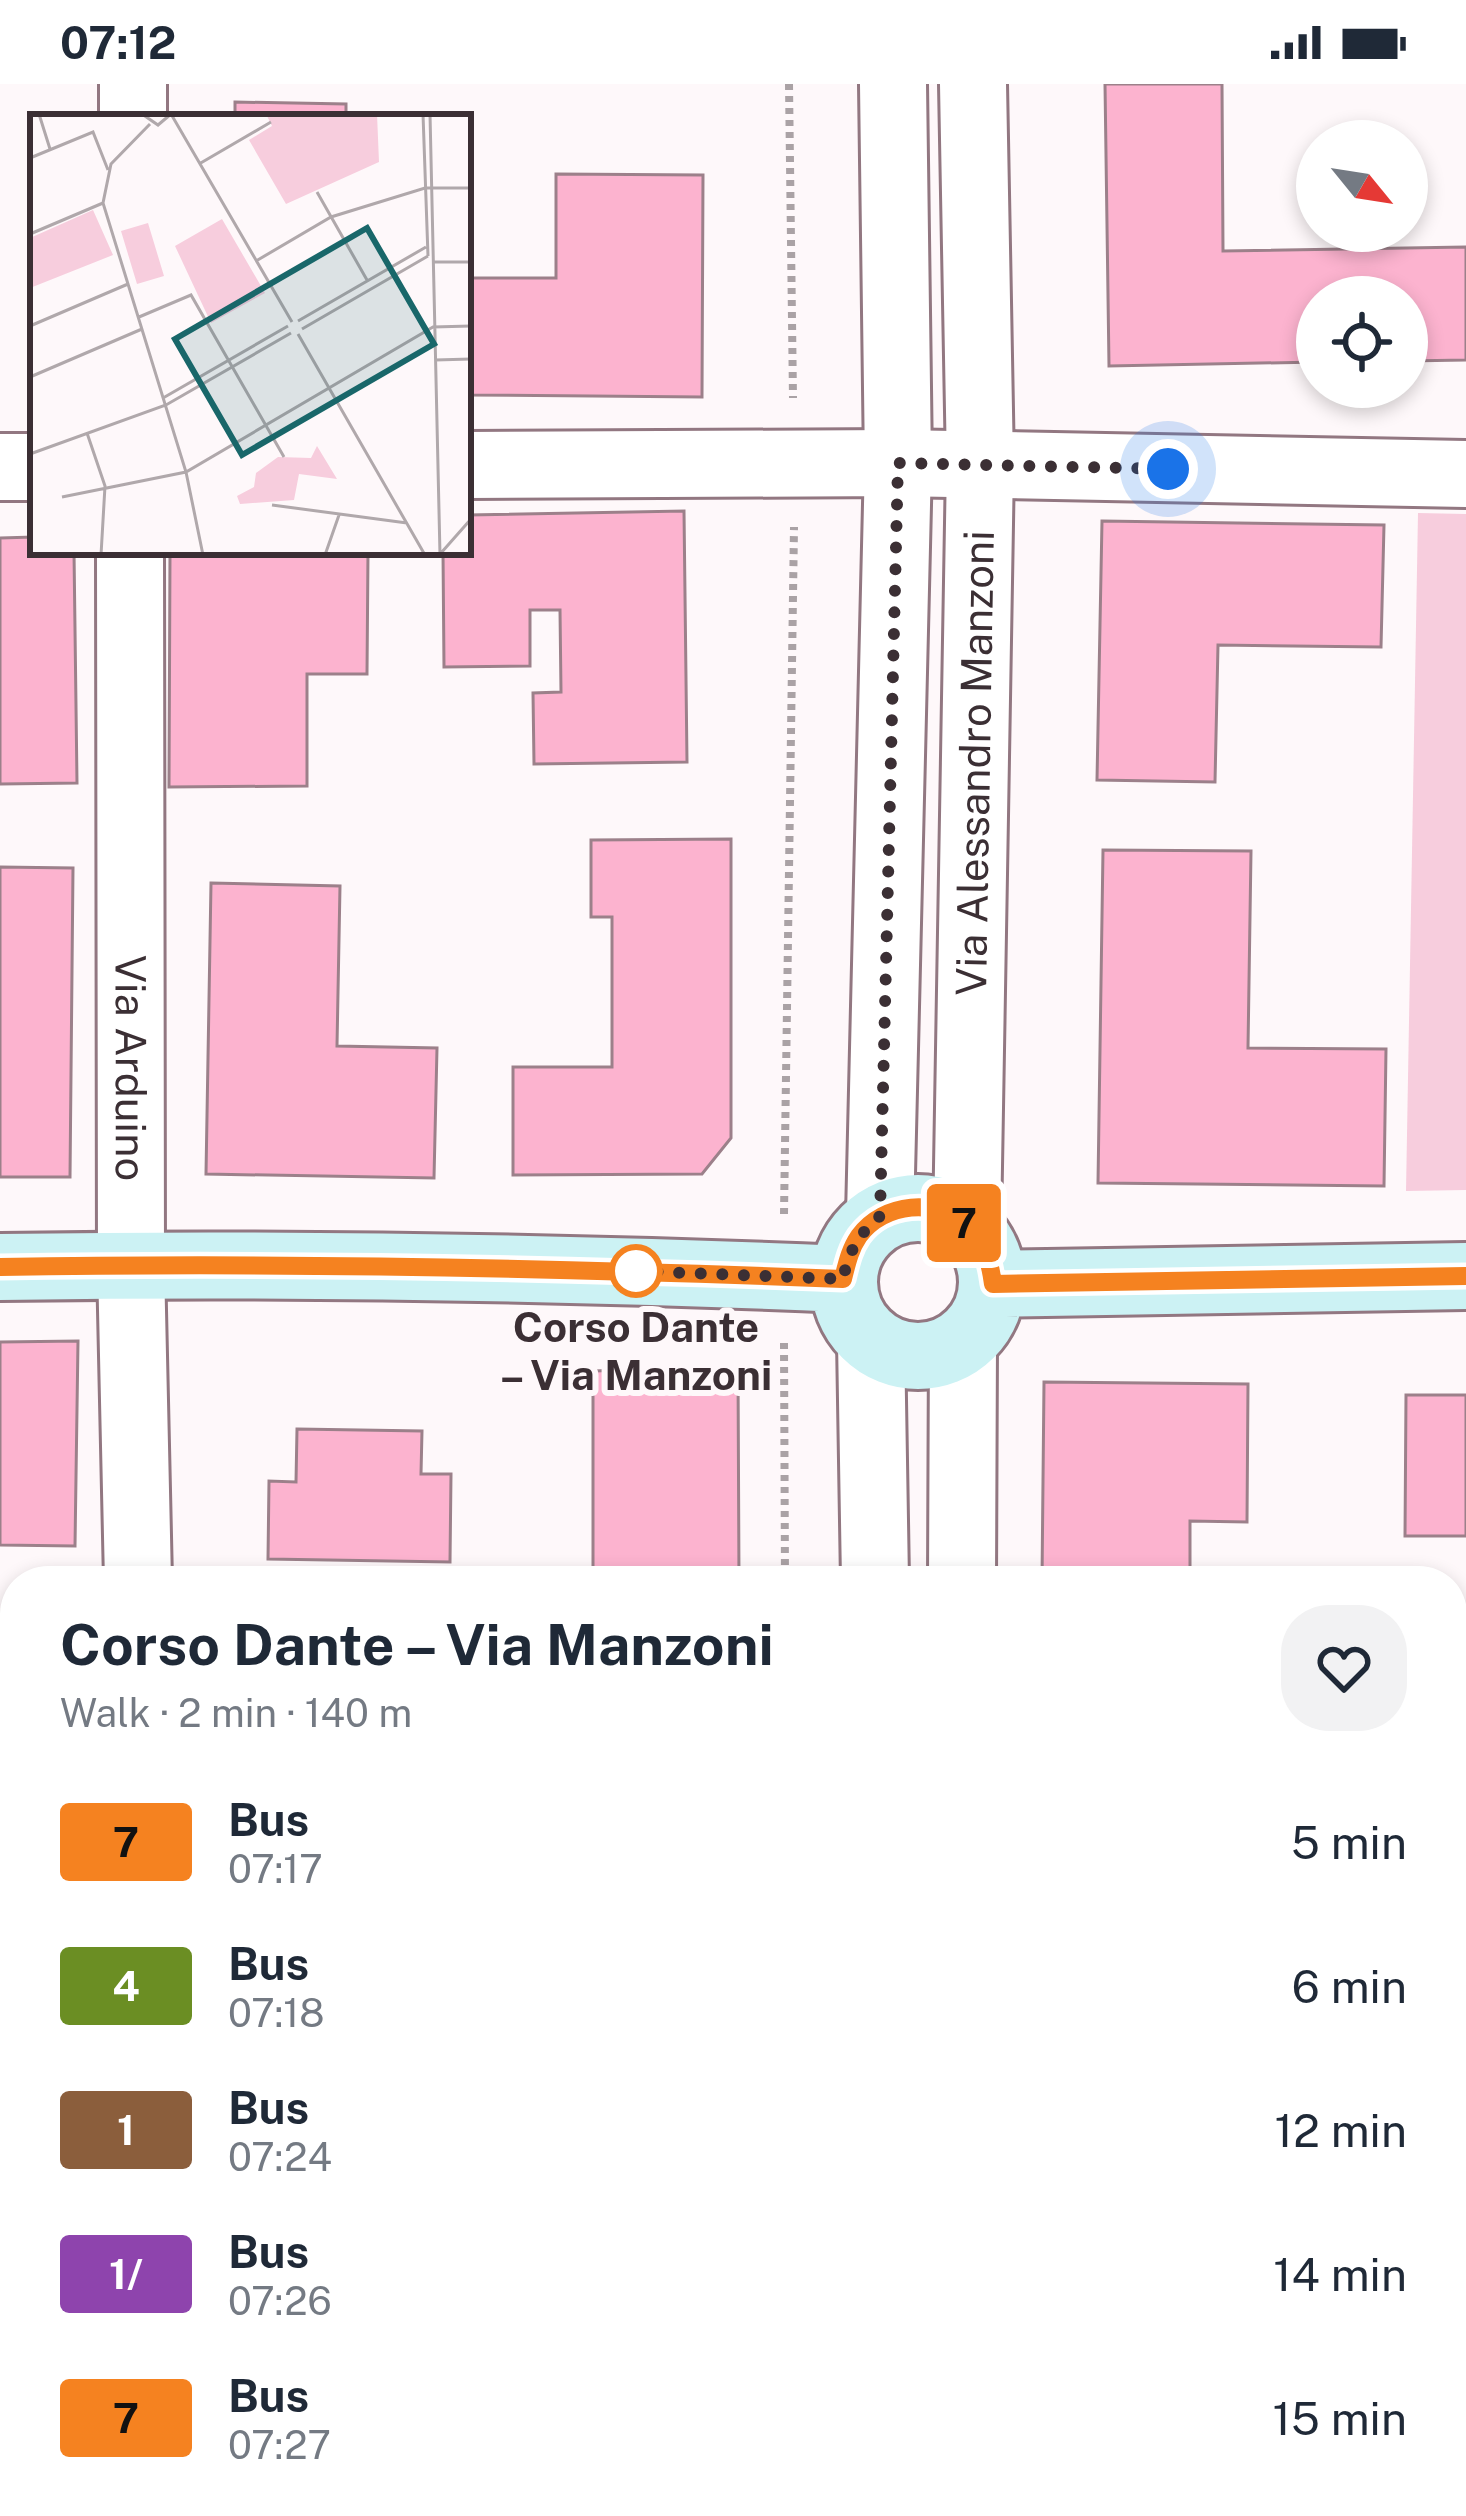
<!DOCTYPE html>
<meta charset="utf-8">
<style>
:root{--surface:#fff;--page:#f2f2f3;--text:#1f2937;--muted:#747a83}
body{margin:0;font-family:"Public Sans",sans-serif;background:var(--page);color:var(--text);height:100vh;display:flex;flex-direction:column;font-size:45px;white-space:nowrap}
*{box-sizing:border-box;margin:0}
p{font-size:39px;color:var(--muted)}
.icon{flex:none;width:66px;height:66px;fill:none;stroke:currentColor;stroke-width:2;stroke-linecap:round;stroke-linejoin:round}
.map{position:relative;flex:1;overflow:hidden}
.panel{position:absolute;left:0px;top:1482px;width:1467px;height:951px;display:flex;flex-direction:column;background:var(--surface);border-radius:48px 48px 0 0;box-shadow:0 6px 18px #0003}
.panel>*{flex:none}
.badge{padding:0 24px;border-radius:9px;font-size:42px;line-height:78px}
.needle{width:78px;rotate:120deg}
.fabs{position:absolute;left:1296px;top:36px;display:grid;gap:24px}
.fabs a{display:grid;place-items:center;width:132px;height:132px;border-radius:50%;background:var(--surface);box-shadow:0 6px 18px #0003;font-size:60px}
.you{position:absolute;width:60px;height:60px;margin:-30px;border:9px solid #fff;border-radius:50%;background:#1a73e8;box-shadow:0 0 0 18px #1a73e833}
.map>.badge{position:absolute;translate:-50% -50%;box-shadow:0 0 0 6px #fff}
.round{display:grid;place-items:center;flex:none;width:126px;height:126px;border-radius:48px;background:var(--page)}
.headline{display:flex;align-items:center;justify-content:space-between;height:204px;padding:0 60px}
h1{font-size:57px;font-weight:700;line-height:90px}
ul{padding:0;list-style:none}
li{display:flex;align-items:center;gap:36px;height:144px;padding:0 60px}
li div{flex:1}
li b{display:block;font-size:45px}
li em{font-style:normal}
li .badge{min-width:132px;font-weight:700;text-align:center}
.status{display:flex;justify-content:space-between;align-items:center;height:84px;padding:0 60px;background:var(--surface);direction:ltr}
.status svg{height:33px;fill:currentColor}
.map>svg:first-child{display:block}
.green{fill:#f7cddd}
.building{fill:#fcb3cf;stroke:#9c808a;stroke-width:3}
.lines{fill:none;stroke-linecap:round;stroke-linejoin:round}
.street-casing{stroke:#927781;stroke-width:72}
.secondary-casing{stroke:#927781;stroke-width:72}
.path{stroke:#aaa2a5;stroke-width:8;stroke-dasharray:6 6;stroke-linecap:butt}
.street{stroke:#fff;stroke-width:66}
.secondary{stroke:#ccf2f4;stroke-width:66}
.line-casing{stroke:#fff;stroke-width:27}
.line{stroke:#f58220;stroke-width:18}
.walk{stroke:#3b2f34;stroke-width:12;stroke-dasharray:0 21.6}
.stop-dot{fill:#fff;stroke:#f58220;stroke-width:6}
.labels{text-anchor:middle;stroke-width:12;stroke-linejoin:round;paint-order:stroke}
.street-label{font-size:42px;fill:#3b2f34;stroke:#fef8fa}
.stop-label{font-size:42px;font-weight:bold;fill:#3b2f34;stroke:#fef8fa}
.inset-road{fill:none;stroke:#b0a8ab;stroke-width:3}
.view{fill:#19676a;fill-opacity:0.15;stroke:#19676a;stroke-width:6}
.inset-edge{fill:none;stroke:#3b2f34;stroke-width:6}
</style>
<div class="status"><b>07:12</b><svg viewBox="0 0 49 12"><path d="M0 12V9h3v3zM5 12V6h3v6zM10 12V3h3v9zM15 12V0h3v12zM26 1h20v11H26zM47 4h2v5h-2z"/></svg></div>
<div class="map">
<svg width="1466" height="2432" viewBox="0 0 1466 2432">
<rect width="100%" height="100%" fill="#fef8fa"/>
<!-- green -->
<path class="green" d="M1418 429 1466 430V1106L1406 1107Z"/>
<!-- building -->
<path class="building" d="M1105 0H1222L1223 167 1466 163V276L1407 277V213H1317V278L1109 282Z
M235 18 346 20V33H235Z
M556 90 703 91 702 313 468 311V194H556Z
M684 427 687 678 534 680 533 609 561 608 560 526H530V582L444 583 443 468H468V431Z
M1102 437 1384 441 1381 563 1218 561 1215 698 1097 696Z
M33 453V468H74L77 699 0 700V454Z
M170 468H368L367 590H307V702L169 703Z
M731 755V1054L702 1090 513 1091V983H612V833H591V756Z
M1103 766 1251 767 1248 964 1386 965 1384 1102 1098 1099Z
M0 783 73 784 70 1093H0Z
M211 799 340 802 337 962 437 964 434 1094 206 1090Z
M78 1257 75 1462 0 1461V1258Z
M738 1283 739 1497H593V1287Z
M1044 1298 1248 1300 1247 1438 1190 1437V1497H1042Z
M1406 1311H1466V1452H1405Z
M297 1345 422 1347 421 1390H451L450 1478 268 1475 269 1397 296 1398Z
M0 1699H15V1909H0Z
M15 1940V1970H0V1941Z
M0 1970H15V2316H0Z
M1466 2348V2432H1449L1452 2418Z
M209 2418H353L379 2432H209Z
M617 2418H746V2432H617Z
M1128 2418H1264L1265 2432H1128Z"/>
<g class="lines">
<defs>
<g id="street">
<path d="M133 33V0"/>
<path d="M468 381 898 379 1466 390"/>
<path d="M0 383H33"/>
<path id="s1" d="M130 468 131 1181 138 1497"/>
<path d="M880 1132 898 379 893 0"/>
<path id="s2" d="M967 1141 980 381 973 0"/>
<path d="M871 1256 875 1497"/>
<path d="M962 1497 963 1258"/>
<path d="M1452 2144H1466"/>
<path d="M159 2418V2432"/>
<path d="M0 2428 7 2432"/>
<path d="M880 2432 881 2418"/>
<path d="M968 2432V2418"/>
</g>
<path id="secondary" d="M844 1198a74 74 0 1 1 148 0a74 74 0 1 1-148 0Z
M0 1183C281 1179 562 1183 843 1195
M993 1200 1466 1192"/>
</defs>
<!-- street casing -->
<use href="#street" class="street-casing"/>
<!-- secondary casing -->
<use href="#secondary" class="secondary-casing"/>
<!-- path -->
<path class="path" d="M789 0 793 314
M784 1130 794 443
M784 1259 785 1497
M789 2418V2432"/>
<!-- street -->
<use href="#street" class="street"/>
<!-- secondary -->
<use href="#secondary" class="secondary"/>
</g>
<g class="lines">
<defs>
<path id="line" d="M0 1183C281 1178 562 1184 843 1195 847 1179 850 1165 859 1152 884 1118 937 1114 967 1141 985 1157 990 1178 993 1200L1466 1192"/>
</defs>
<!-- line casing -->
<use href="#line" class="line-casing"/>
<!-- line -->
<use href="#line" class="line"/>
<!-- walk -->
<path class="walk" d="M636 1187 843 1195C849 1167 858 1151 880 1132L898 379 1168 385"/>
</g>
<!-- markers -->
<circle class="stop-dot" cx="636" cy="1187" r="24"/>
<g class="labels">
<!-- street labels -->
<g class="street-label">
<text dy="15" stroke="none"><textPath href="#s2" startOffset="462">Via Alessandro Manzoni</textPath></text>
<text dy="15" stroke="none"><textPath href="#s1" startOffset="516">Via Arduino</textPath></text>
</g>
<!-- stop labels -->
<g class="stop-label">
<text x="636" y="1258">Corso Dante<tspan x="636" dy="48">– Via Manzoni</tspan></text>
</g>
</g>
<!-- overview -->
<g transform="translate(30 30)">
<rect width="441" height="441" fill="#fef8fa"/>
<path d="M236 0H347L349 48 256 90 219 26 242 12ZM63 96 83 141 0 174V124ZM192 105 235 179 181 209 145 132ZM118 109 134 162 107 170 91 117ZM287 332 307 365 269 360 264 386 210 390 207 382 224 373 226 359 248 343 281 344Z" fill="#f7cddd"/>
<path class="inset-road" d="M9 0 20 35M112 0 128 11 141 0M141 0 262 208M393 0 398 142M400 0 410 441M120 10 81 50 73 89 156 358 173 441M0 44 63 18 78 56M169 50 241 8M287 78 337 166M0 120 73 89M226 147 301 103 395 74H441M402 148H441M109 203 161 181 254 343M268 207 396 133M0 212 98 170M272 215 398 142M268 220 395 441M405 246 441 245M0 263 112 215M133 284 258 212M57 319 75 372 71 441M0 340 136 291 261 219M32 383 156 358 403 213 441 212M242 391 377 409M411 439 441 405M295 441 309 401"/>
<path class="view" d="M337 114 404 230 212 341 145 225Z"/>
<rect width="441" height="441" class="inset-edge"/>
</g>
</svg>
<div class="fabs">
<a><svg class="needle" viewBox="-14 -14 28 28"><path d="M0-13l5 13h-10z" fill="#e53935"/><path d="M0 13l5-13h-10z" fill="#747a83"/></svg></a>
<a><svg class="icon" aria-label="locate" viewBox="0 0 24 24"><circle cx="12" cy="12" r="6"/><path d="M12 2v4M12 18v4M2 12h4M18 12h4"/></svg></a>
</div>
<div class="you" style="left:1168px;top:385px"></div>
<b class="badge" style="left:964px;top:1139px;background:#f58220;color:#111">7</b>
<section class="panel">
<div class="headline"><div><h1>Corso Dante – Via Manzoni</h1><p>Walk · 2 min · 140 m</p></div><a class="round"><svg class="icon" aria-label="heart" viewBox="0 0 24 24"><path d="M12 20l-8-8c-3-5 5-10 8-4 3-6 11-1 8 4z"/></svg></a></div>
<ul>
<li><span class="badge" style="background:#f58220;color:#111">7</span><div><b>Bus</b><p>07:17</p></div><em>5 min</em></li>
<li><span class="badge" style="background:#6b8e23;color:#fff">4</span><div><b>Bus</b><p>07:18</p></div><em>6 min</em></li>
<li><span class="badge" style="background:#8b5e3c;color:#fff">1</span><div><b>Bus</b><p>07:24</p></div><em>12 min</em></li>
<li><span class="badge" style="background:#8e44ad;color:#fff">1/</span><div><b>Bus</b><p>07:26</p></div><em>14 min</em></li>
<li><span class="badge" style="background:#f58220;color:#111">7</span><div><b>Bus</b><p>07:27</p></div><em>15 min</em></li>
</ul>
</section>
</div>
